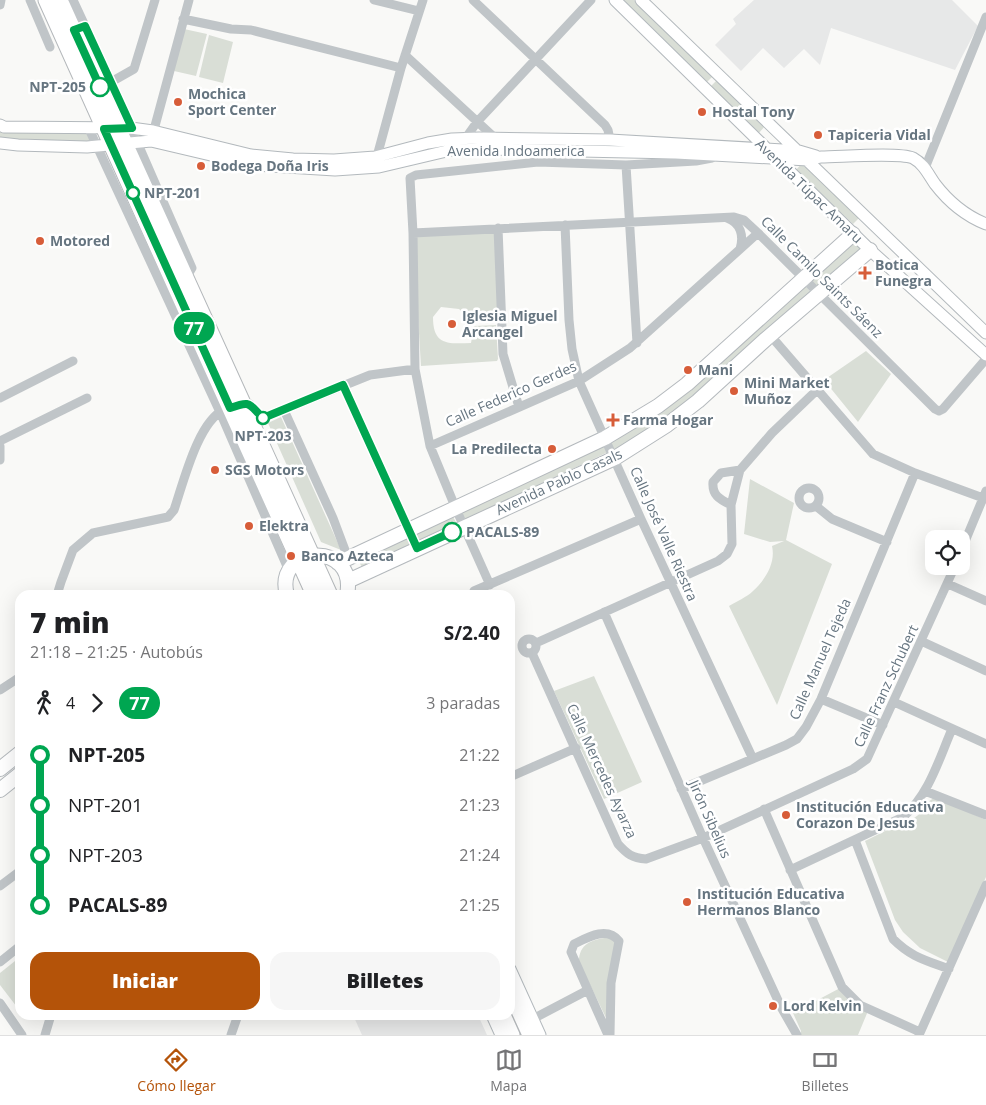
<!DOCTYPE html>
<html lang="es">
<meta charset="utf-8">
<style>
:root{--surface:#fff;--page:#f6f6f6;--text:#202124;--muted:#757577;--line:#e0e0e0;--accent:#b45309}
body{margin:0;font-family:"Open Sans",sans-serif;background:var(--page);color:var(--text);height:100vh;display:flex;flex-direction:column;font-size:19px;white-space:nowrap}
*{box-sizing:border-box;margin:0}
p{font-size:16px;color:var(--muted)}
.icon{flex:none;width:28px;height:28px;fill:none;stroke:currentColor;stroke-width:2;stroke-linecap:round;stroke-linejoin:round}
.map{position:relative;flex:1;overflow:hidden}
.drawer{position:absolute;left:15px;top:590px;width:500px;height:430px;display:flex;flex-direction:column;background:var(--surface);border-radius:15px;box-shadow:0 5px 20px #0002}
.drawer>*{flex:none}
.badge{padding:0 10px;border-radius:16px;font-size:18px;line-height:32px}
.controls{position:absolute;left:925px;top:530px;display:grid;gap:10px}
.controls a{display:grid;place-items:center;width:45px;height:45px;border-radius:10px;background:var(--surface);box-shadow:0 5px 20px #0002;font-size:25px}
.map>.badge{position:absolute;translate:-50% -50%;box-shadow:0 0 0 2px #fff}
.legs{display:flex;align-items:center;gap:8px;height:55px;padding:0 15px;font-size:16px}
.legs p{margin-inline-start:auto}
.summary{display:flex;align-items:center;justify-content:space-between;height:85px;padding:0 15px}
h1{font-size:28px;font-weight:800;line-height:38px}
.button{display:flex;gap:10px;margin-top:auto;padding:10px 15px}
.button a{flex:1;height:58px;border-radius:15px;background:var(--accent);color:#fff;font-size:20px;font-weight:800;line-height:58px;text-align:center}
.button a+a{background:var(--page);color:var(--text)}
ul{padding:0 15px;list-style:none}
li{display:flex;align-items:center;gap:18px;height:50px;font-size:19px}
li i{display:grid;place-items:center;width:8px;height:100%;margin:0 6px;background:currentColor}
li i::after{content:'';width:12px;height:12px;margin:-6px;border:4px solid;border-radius:50%;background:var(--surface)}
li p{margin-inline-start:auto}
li:first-child i{background:linear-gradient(#0000 50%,currentColor 0)}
li:last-child i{background:linear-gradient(currentColor 50%,#0000 0)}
.tabs{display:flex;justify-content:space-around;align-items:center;height:70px;border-top:1px solid var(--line);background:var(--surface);font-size:14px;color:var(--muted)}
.tabs a{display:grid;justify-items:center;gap:2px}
.tabs .active{color:var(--accent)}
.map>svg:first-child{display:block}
.built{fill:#e7e8e8}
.green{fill:#d9ded6}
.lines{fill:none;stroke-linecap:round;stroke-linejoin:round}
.secondary-casing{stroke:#b3b9bd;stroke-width:13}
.primary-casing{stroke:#b4b9bd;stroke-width:16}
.highway-casing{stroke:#b4b8bb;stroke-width:17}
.street{stroke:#c0c5c8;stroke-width:9}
.secondary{stroke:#fff;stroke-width:11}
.primary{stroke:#fff;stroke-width:14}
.highway{stroke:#fff;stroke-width:15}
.line-1-casing{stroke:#fff;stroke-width:11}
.line-1{stroke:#00a651;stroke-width:8}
.stop-1-dot{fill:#fff;stroke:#00a651;stroke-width:2.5}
.poi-dot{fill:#d75d39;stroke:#fff;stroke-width:2}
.labels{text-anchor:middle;stroke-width:5;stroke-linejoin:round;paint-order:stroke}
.stop-label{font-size:14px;font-weight:bold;fill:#667580;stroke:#fff;text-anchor:start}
.poi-label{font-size:14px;font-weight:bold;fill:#667580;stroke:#fff;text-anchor:start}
.street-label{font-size:14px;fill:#667580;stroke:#fff}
</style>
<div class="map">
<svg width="986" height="1035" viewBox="0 0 986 1035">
<rect width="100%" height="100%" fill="#f9f9f7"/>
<!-- built -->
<path class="built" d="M754 0H952L978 26 955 70 831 28 820 65 804 49 784 68 763 48 741 71 715 45 736 24 733 19Z
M353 1015H478L487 1035H362Z"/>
<!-- green -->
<path class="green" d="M619 0H634L713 76 705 84Z
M184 29 207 34 196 76 174 71Z
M209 35 233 42 223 83 199 77Z
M717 80 765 126 758 134 710 87Z
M0 129 86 133 91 142 18 140 0 138Z
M803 162 861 216 853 224 796 170Z
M495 229 501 319 472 321 459 309 441 307 433 317C433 345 447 344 471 343L474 326 496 325 498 359 497 361 421 366 413 235Z
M852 238 861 248 816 288 807 278Z
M801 282 811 292 682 408 613 452 608 439 675 400Z
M866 351 891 374 858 422 824 380Z
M281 417 341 550 321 542 268 423Z
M603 442 608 452 465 520 460 510Z
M750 479 794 503 786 540 832 564 777 705 729 606C737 601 747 597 753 591 765 580 776 563 772 546L784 541 770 542 744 534Z
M451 513 457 524 363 569 357 558Z
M594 676 642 782 604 799 554 691Z
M935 797 986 820V877L948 962 920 948 903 932 895 920 865 841 885 831 910 821 925 810 928 802Z
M609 937 616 938 609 1024 579 962C579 943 592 940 609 937Z
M20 957V1011L0 985V973Z
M842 987 868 1011 858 1035H801V1031L793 1013Z"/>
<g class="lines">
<defs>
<path id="secondary" d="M615 0 870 250 986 355
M641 0 986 333
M0 125 4 127 131 128 153 131 251 155 293 159 334 160 375 157 428 143 452 139 479 138 610 140 766 149 799 151 816 156
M0 143 18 145 87 147 151 141 253 165 335 170 379 167 451 150 487 149 676 153 808 160 821 157C840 157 898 152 913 158 924 164 928 174 935 184 948 201 966 216 986 224
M510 969 540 1035
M492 1015 501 1035"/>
<path id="primary" d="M338 563 605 438 658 406 687 384 853 234
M348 581 615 458 667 425 698 401 766 339 870 250
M287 595C273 545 358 540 347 595
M0 769 20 753
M0 790 20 774"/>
<path id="highway" d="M46 0 314 595
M60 0 330 595
M510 991 530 1035
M503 1015 512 1035"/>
</defs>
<!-- secondary casing -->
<use href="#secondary" class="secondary-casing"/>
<!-- primary casing -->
<use href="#primary" class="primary-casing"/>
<!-- highway casing -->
<use href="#highway" class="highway-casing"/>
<!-- street -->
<path class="street" d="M30 0 50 47
M73 0 111 82 192 268 186 278
M374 0 419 11
M473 0 605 125 608 130 610 140
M0 5 1 0
M183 19 231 29 251 30 401 68
M405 55 495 138
M111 82 134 69 155 0
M89 129 220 412 289 571
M152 137 189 0
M465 139 477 122 591 0
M376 160 401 68 423 0
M626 165 637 343
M925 168 986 17
M727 218C741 223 744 236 740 249
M565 225 569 320 572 349 579 381 641 519 753 759
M498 228 503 354 519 407
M413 233 734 217 744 220 758 233 935 409 939 411 943 409 986 359
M770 335 873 454 915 473 986 499
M343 385 417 548
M0 398 73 361
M245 403 250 404 263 418 370 375 415 369
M284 410 333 518 348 558
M0 441 87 398
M0 446V460
M430 446 579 381 630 348 758 233
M799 498a10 10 0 1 1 20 0a10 10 0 1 1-20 0Z
M731 505C719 499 712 495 713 482L721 473 740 470
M816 506 832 519 887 542
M961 551 986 491
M948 584 986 601
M490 585 456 509 430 446 415 369 413 233 410 178 416 175 538 162 626 165 696 161 712 158
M474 591 641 519
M57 595 61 582 73 550 93 533 168 517 174 510C183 484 198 421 224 410
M604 612 703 838 781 1007 797 1035
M522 646a7 7 0 1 1 14 0a7 7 0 1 1-14 0Z
M921 641 986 671
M536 643 718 561 727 554 732 544 731 505 740 470 772 433 818 389
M532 653 618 844C627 854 632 858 646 859L703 838 853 769 867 759 955 566
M0 690 20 677
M821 699 883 725
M894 702 986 744
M510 777 576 748
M681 789 786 745 797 739 806 727 821 699 915 473
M925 791 986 815
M764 809 842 987 860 1005 920 1032
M855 840 893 939C911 957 925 960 949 969
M790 870 903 817C929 795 939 759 952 729
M0 886 20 871
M0 962 20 946
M0 1003 22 1035
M527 1022 588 990
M45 1035 51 1015
M231 1035 238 1015
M608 1035 571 952 574 944C588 937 607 926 619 941L611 983 610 1035
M919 1035 986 885"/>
<!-- secondary -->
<use href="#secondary" class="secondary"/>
<!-- primary -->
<use href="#primary" class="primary"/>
<!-- highway -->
<use href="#highway" class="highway"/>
</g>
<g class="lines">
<defs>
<path id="line-1" d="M100 87 74 30 85 26 132 128 104 129 230 408C252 400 248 404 263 418L343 385 417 548 452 532"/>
</defs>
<!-- line-1 casing -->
<use href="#line-1" class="line-1-casing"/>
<!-- line-1 -->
<use href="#line-1" class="line-1"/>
</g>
<!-- markers -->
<g class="stop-1-dot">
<circle cx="100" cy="87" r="9"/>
<circle cx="133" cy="193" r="6"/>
<circle cx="263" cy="418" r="6"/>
<circle cx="452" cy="532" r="9"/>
</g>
<g class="poi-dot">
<circle cx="178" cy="102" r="5"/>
<circle cx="702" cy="112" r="5"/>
<circle cx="818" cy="135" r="5"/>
<circle cx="201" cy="166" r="5"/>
<circle cx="40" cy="241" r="5"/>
<path d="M862.5 265.5h5v5h5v5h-5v5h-5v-5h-5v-5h5z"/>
<circle cx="452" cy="324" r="5"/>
<circle cx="688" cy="370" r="5"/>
<circle cx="734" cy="391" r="5"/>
<path d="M610.5 412.5h5v5h5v5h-5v5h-5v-5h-5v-5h5z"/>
<circle cx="552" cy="449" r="5"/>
<circle cx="215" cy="470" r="5"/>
<circle cx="249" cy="526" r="5"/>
<circle cx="291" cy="556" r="5"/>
<circle cx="786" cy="815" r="5"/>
<circle cx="687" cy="902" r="5"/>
<circle cx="773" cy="1006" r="5"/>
</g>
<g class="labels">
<!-- stop labels -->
<g class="stop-label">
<text x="86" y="92" text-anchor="end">NPT-205</text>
<text x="144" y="198">NPT-201</text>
<text x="263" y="441" text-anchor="middle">NPT-203</text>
<text x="466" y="537">PACALS-89</text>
</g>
<!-- poi labels -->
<g class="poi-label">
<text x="188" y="99">Mochica<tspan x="188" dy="16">Sport Center</tspan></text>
<text x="712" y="117">Hostal Tony</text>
<text x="828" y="140">Tapiceria Vidal</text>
<text x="211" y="171">Bodega Doña Iris</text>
<text x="50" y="246">Motored</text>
<text x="875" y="270">Botica<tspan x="875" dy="16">Funegra</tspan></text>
<text x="462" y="321">Iglesia Miguel<tspan x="462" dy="16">Arcangel</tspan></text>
<text x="698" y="375">Mani</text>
<text x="744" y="388">Mini Market<tspan x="744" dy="16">Muñoz</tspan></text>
<text x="623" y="425">Farma Hogar</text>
<text x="542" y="454" text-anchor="end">La Predilecta</text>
<text x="225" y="475">SGS Motors</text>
<text x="259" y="531">Elektra</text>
<text x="301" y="561">Banco Azteca</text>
<text x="796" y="812">Institución Educativa<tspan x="796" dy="16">Corazon De Jesus</tspan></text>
<text x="697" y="899">Institución Educativa<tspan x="697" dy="16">Hermanos Blanco</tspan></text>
<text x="783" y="1011">Lord Kelvin</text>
</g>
<!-- street labels -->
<g class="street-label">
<text x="516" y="156">Avenida Indoamerica</text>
<text transform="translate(809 191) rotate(44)" y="5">Avenida Túpac Amaru</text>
<text transform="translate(822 277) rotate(45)" y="5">Calle Camilo Saints Sáenz</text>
<text transform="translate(511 394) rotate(-24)" y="5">Calle Federico Gerdes</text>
<text transform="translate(559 482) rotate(-25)" y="5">Avenida Pablo Casals</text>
<text transform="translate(664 534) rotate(66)" y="5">Calle José Valle Riestra</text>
<text transform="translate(820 659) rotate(-66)" y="5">Calle Manuel Tejeda</text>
<text transform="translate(886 686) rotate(-65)" y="5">Calle Franz Schubert</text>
<text transform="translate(602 771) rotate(65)" y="5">Calle Mercedes Ayarza</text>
<text transform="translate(710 819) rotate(66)" y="5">Jirón Sibelius</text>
</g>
</g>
</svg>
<div class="controls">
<a><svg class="icon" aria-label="locate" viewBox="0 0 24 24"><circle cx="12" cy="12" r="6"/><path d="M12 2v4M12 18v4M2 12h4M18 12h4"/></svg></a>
</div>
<b class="badge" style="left:194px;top:328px;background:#00a651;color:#fff">77</b>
<section class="drawer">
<div class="summary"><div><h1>7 min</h1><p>21:18 – 21:25 · Autobús</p></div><b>S/2.40</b></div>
<div class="legs"><svg class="icon" aria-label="walk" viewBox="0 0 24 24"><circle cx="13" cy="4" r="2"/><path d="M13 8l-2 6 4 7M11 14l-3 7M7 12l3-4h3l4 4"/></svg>4<svg class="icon" aria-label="forward" viewBox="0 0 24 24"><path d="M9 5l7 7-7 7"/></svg><b class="badge" style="background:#00a651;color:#fff">77</b><p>3 paradas</p></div>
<ul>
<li><i style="color:#00a651"></i><b>NPT-205</b><p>21:22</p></li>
<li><i style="color:#00a651"></i><span>NPT-201</span><p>21:23</p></li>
<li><i style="color:#00a651"></i><span>NPT-203</span><p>21:24</p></li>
<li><i style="color:#00a651"></i><b>PACALS-89</b><p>21:25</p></li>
</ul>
<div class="button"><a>Iniciar</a><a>Billetes</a></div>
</section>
</div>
<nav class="tabs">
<a class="active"><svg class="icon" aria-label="directions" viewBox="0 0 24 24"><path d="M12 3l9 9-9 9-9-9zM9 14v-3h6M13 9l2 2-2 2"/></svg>Cómo llegar</a>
<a><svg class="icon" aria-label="map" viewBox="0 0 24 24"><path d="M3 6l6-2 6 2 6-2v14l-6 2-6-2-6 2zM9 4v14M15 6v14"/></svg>Mapa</a>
<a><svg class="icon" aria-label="tickets" viewBox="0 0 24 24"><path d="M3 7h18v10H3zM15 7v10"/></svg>Billetes</a>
</nav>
